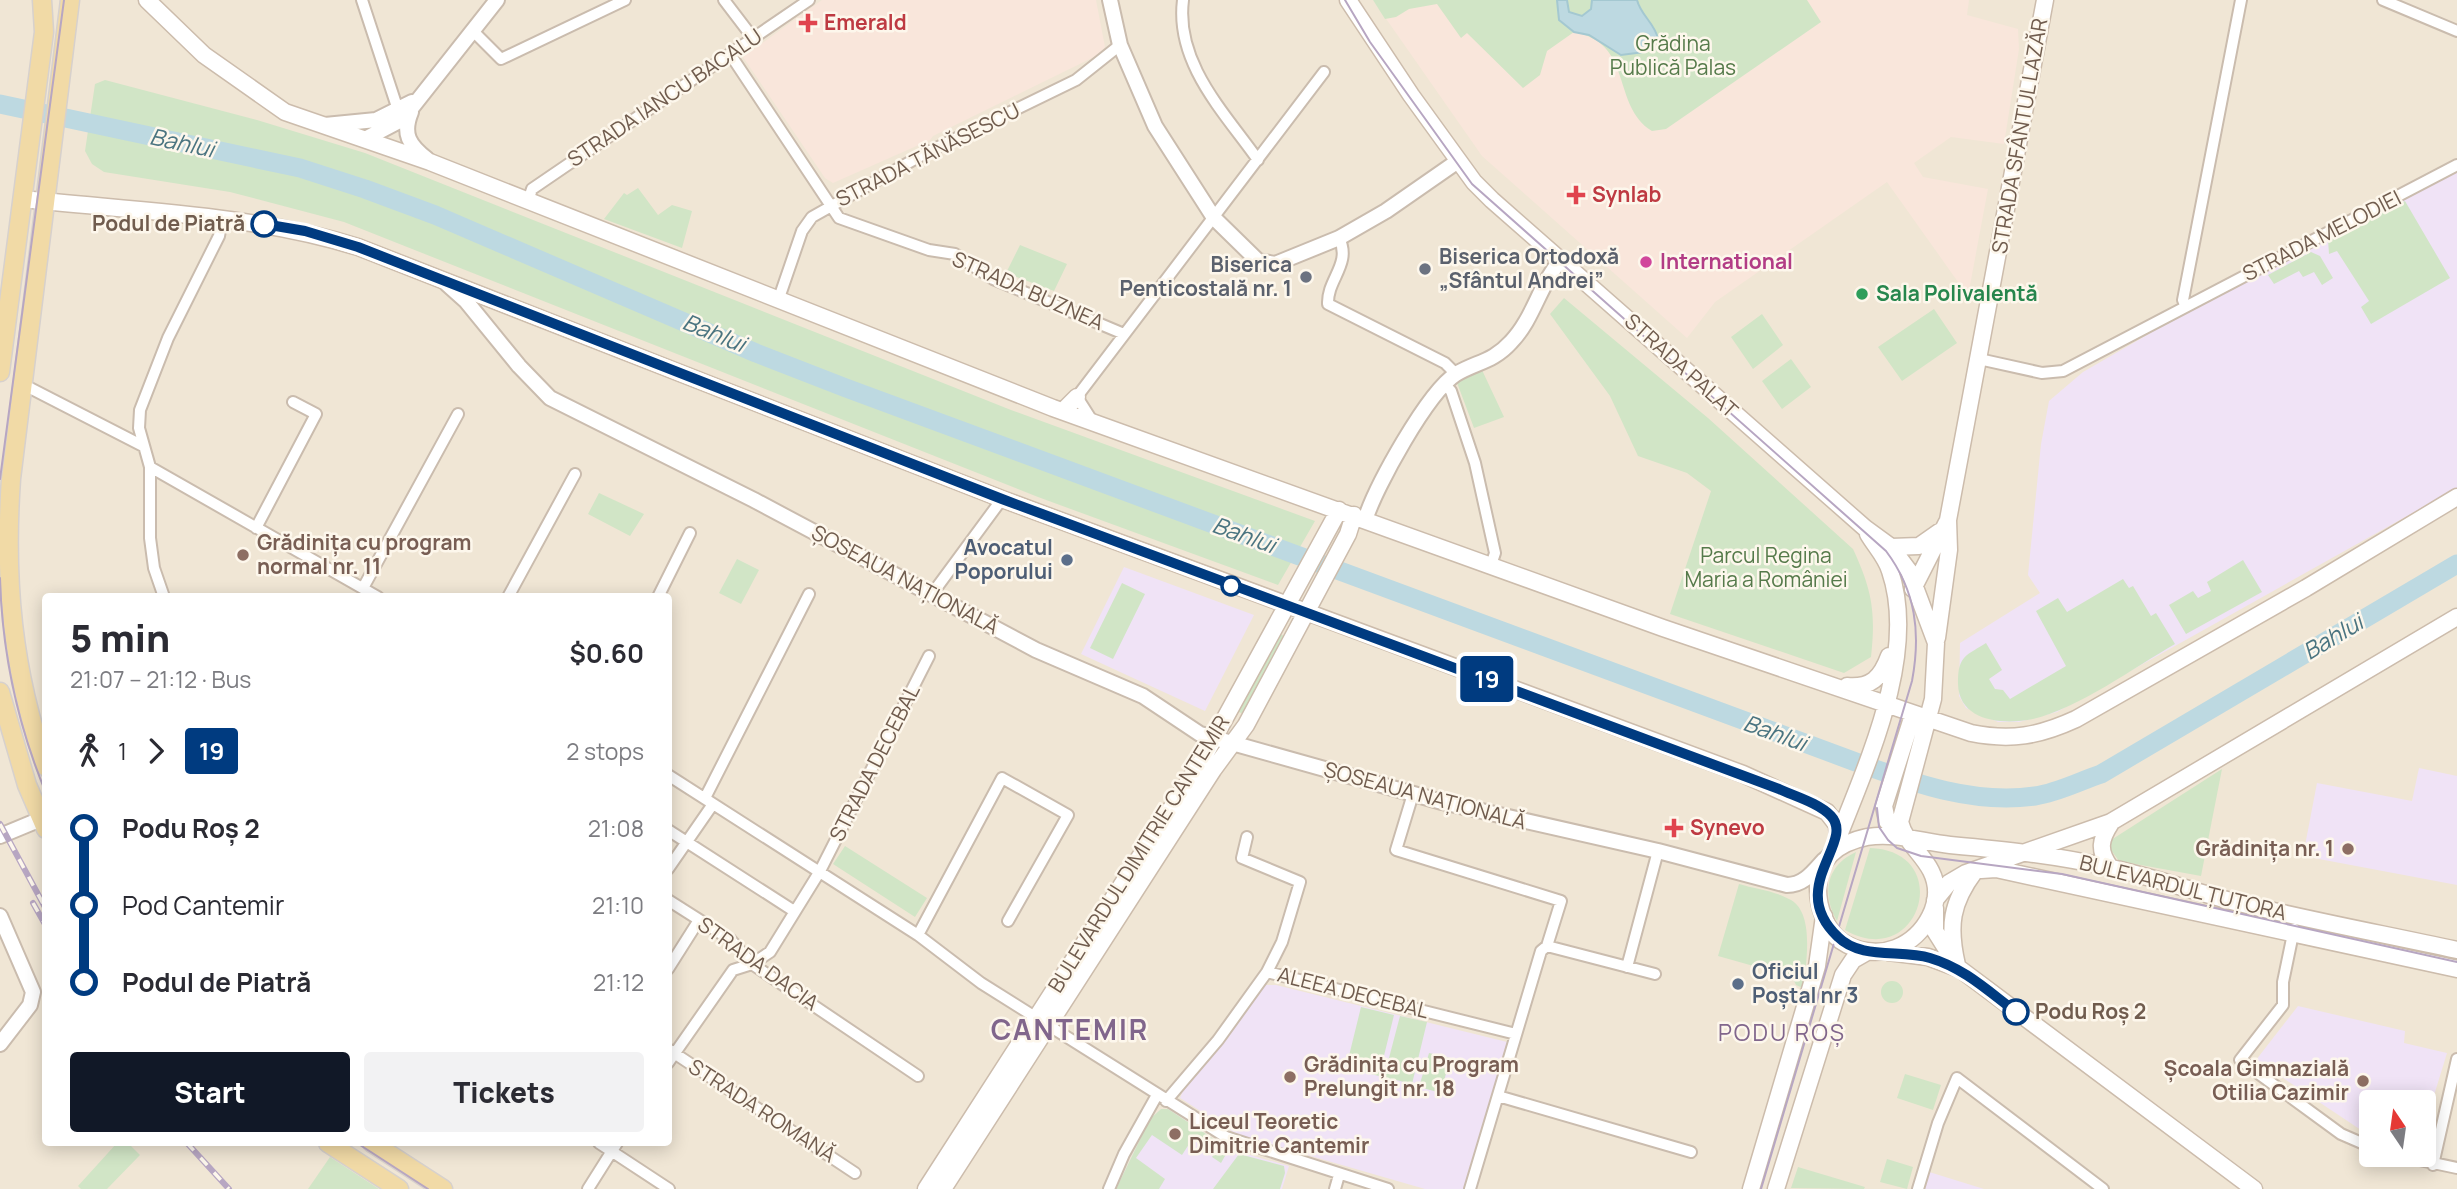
<!DOCTYPE html>
<meta charset="utf-8">
<style>
:root{--surface:#fff;--page:#f2f2f3;--text:#2b2b33;--muted:#7c7c81;--accent:#111827}
body{margin:0;font-family:Manrope,sans-serif;background:var(--page);color:var(--text);height:100vh;display:flex;flex-direction:column;font-size:26px;white-space:nowrap}
*{box-sizing:border-box;margin:0}
p{font-size:23px;color:var(--muted)}
.icon{flex:none;width:38px;height:38px;fill:none;stroke:currentColor;stroke-width:2;stroke-linecap:round;stroke-linejoin:round}
.map{position:relative;flex:1;overflow:hidden}
.details{position:absolute;left:42px;top:593px;width:630px;height:553px;display:flex;flex-direction:column;background:var(--surface);border-radius:7px;box-shadow:0 4px 18px #0003}
.details>*{flex:none}
.badge{padding:0 14px;border-radius:5px;font-size:24px;line-height:46px}
.needle{width:46px;rotate:347deg}
.fabs{position:absolute;left:2359px;top:1090px;display:grid;gap:14px}
.fabs a{display:grid;place-items:center;width:77px;height:77px;border-radius:7px;background:var(--surface);box-shadow:0 4px 18px #0003;font-size:35px}
.map>.badge{position:absolute;translate:-50% -50%;box-shadow:0 0 0 4px #fff}
.legs{display:flex;align-items:center;gap:10px;height:77px;padding:0 28px;font-size:23px}
.legs p{margin-inline-start:auto}
.summary{display:flex;align-items:center;justify-content:space-between;height:119px;padding:0 28px}
h1{font-size:38px;font-weight:800;line-height:52px}
.primary-button{display:flex;gap:14px;margin-top:auto;padding:14px 28px}
.primary-button a{flex:1;height:80px;border-radius:7px;background:var(--accent);color:#fff;font-size:28px;font-weight:800;line-height:80px;text-align:center}
.primary-button a+a{background:var(--page);color:var(--text)}
ul{padding:0 28px;list-style:none}
li{display:flex;align-items:center;gap:24px;height:77px;font-size:26px}
li i{display:grid;place-items:center;width:10px;height:100%;margin:0 9px;background:currentColor}
li i::after{content:'';width:18px;height:18px;margin:-9px;border:5px solid;border-radius:50%;background:var(--surface)}
li p{margin-inline-start:auto}
li:first-child i{background:linear-gradient(#0000 50%,currentColor 0)}
li:last-child i{background:linear-gradient(currentColor 50%,#0000 0)}
.map>svg:first-child{display:block}
.residential{fill:#f0e6d5;fill-rule:evenodd}
.commercial{fill:#f9e6db}
.education{fill:#f0e3f6}
.green{fill:#d1e5c6}
.water{fill:#bdd9e1;stroke:#a4c8d1;stroke-width:2}
.lines{fill:none;stroke-linecap:round;stroke-linejoin:round}
.river{stroke:#bdd9e1;stroke-width:19}
.minor-casing{stroke:#cabcae;stroke-width:14}
.tertiary-casing{stroke:#cabcae;stroke-width:18}
.secondary-casing{stroke:#ccbcac;stroke-width:19}
.primary-casing{stroke:#d7d1cd;stroke-width:21}
.minor{stroke:#fff;stroke-width:10}
.tertiary{stroke:#fff;stroke-width:14}
.secondary{stroke:#fff;stroke-width:16}
.primary{stroke:#f1daa6;stroke-width:18}
.tram{stroke:#b7a6c2;stroke-width:2}
.rail-casing{stroke:#b7a6c2;stroke-width:6}
.rail{stroke:#fdf7ec;stroke-width:3.5;stroke-dasharray:10;stroke-linecap:butt}
.line-1-casing{stroke:#fff;stroke-width:16}
.line-1{stroke:#003b80;stroke-width:10}
.health-dot{fill:#e0444e;stroke:#fdf7ec;stroke-width:2.5}
.stop-1-dot{fill:#fff;stroke:#003b80;stroke-width:3.5}
.hotel-dot{fill:#d1479c;stroke:#fdf7ec;stroke-width:2.5}
.worship-dot{fill:#6b7280;stroke:#fdf7ec;stroke-width:2.5}
.leisure-dot{fill:#2e9e5b;stroke:#fdf7ec;stroke-width:2.5}
.education-dot{fill:#8d6e63;stroke:#fdf7ec;stroke-width:2.5}
.service-dot{fill:#5c6f8a;stroke:#fdf7ec;stroke-width:2.5}
.labels{text-anchor:middle;stroke-width:5;stroke-linejoin:round;paint-order:stroke}
.health-label{font-size:21px;font-weight:bold;fill:#be3a42;stroke:#fdf7ec;text-anchor:start}
.park-label{font-size:21px;fill:#557a4a;stroke:#fdf7ec}
.street-label{font-size:21px;fill:#705c4e;stroke:#fdf7ec}
.stop-label{font-size:21px;font-weight:bold;fill:#705c4e;stroke:#fdf7ec;text-anchor:end}
.worship-label{font-size:21px;font-weight:bold;fill:#5b616d;stroke:#fdf7ec;text-anchor:start}
.hotel-label{font-size:21px;font-weight:bold;fill:#b23c85;stroke:#fdf7ec;text-anchor:start}
.leisure-label{font-size:21px;font-weight:bold;fill:#27864d;stroke:#fdf7ec;text-anchor:start}
.education-label{font-size:21px;font-weight:bold;fill:#785e54;stroke:#fdf7ec;text-anchor:start}
.service-label{font-size:21px;font-weight:bold;fill:#4e5e75;stroke:#fdf7ec;text-anchor:end}
.water-label{font-size:23px;font-style:italic;fill:#4a7480;stroke:#fdf7ec}
.neighbourhood-label{font-size:23px;letter-spacing:2px;fill:#81668c;stroke:#fdf7ec}
.district-label{font-size:28px;font-weight:bold;letter-spacing:2px;fill:#81668c;stroke:#fdf7ec}
</style>
<div class="map">
<svg width="2457" height="1189" viewBox="0 0 2457 1189">
<rect width="100%" height="100%" fill="#faf3e6"/>
<!-- residential -->
<path class="residential" d="M0 0H2457V1189H0ZM46 597H668V1143H46ZM4 599 24 696 28 742 27 741ZM2371 1102H2424V1155H2371Z"/>
<!-- commercial -->
<path class="commercial" d="M822 0H1096L1105 47 1096 56 933 136 930 140 833 183 825 178 743 57Z
M1373 0H1969L1967 15 2018 29 2019 49 2004 144 1951 137 1914 163 1923 177 1988 189 1968 296 1887 182 1715 302 1687 338 1482 156Z"/>
<!-- education -->
<path class="education" d="M2457 171V488L2057 712 2019 722H1998L1966 708 1959 696 1960 643 2040 593 2028 575 2041 444 2049 401 2083 372 2154 331Z
M1124 567 1254 615 1205 711 1081 654Z
M2419 768 2457 776V885L2303 856 2317 783 2412 801Z
M1266 985H1276L1507 1042 1465 1189H1425L1238 1135 1180 1098 1187 1081 1256 991Z
M2298 1006 2405 1031 2404 1043 2447 1053 2424 1128V1102H2371V1135L2367 1134 2256 1060Z
M1161 1109H1168L1229 1149 1289 1166 1282 1189H1116L1150 1119Z
M1926 1171 1984 1189H1920Z"/>
<!-- green -->
<path class="green" d="M1373 0H1807L1821 22 1666 129 1652 131C1611 106 1634 43 1574 32L1547 51 1540 75 1523 88 1467 33 1461 38 1437 4 1409 9 1396 17 1385 19Z
M105 80 257 120 365 153 1011 410 1315 521 1278 585 1038 497 344 222 230 192 104 172 92 164 85 151 95 84Z
M638 188 658 215 672 205 692 211 682 248 604 219 624 193 627 195Z
M2405 201 2450 278 2371 324 2361 307 2369 301 2337 251 2329 254 2328 240Z
M1020 245 1067 264 1054 291 1006 273Z
M2311 252 2320 256 2333 278 2322 285 2314 272 2303 277 2299 271 2274 284 2268 275Z
M1564 298 1708 418 1853 549C1872 590 1876 612 1871 657L1844 673 1670 614 1711 491 1687 473 1638 456 1610 396 1550 314Z
M1934 309 1957 343 1902 381 1878 347Z
M1762 314 1783 345 1753 369 1731 337Z
M1791 359 1811 387 1782 409 1762 381Z
M1482 370 1504 417 1474 428 1456 380Z
M599 493 644 514 630 536 588 514Z
M737 559 759 570 741 604 719 593Z
M2243 560 2262 592 2186 634 2169 605 2193 591 2198 598 2211 591 2207 582Z
M2123 579 2129 588 2133 586 2151 616 2156 613 2175 644C2135 667 2077 709 2033 719 2004 725 1959 722 1958 684 1958 675 1958 665 1964 658 1969 652 1979 648 1986 643L2002 670 1989 679 1995 689 2003 690 2010 699 2066 666 2036 611 2058 598 2067 612Z
M1122 583 1145 594 1113 659 1090 648Z
M1280 634 1286 637 1243 714 1237 711Z
M2222 769 2201 876 2119 861 2111 850V840Z
M845 846 927 898 915 917 833 864Z
M1870 848C1956 851 1920 973 1845 930Z
M1856 852 1837 921C1821 893 1827 865 1856 852Z
M1739 884C1755 889 1776 891 1791 900 1815 914 1806 965 1803 988L1796 985 1792 977 1718 956Z
M1881 992a11 11 0 1 1 22 0a11 11 0 1 1-22 0Z
M1361 1007 1394 1015 1379 1076 1346 1068Z
M1400 1016 1427 1022 1412 1084 1384 1077Z
M1429 1053 1450 1058 1441 1093 1419 1087Z
M1905 1074 1941 1085 1933 1110 1897 1098Z
M1161 1109H1168L1229 1149 1221 1163 1212 1157 1215 1152 1193 1138 1182 1155 1152 1135 1136 1158 1165 1179 1159 1189H1116L1150 1119Z
M117 1143H128L140 1155 107 1189H81L78 1186Z
M1239 1154 1284 1166 1285 1173 1280 1189H1213Z
M330 1157 379 1189H308Z
M1887 1159 1913 1167 1907 1189 1880 1182Z
M1798 1167 1865 1187 1864 1189 1791 1188Z"/>
<!-- water -->
<path class="water" d="M1557 0H1567L1569 12 1582 16 1591 9 1592 0H1637C1641 16 1655 23 1658 39L1644 52 1621 55 1589 35 1574 32 1559 20Z"/>
<g class="lines">
<!-- river -->
<path class="river" d="M0 104 300 168 365 189 435 215 756 353 846 388 1853 761C1911 782 1971 805 2035 796 2057 793 2080 781 2101 774L2457 564"/>
<defs>
<path id="minor" d="M362 0 398 110
M724 0 753 38
M1183 0C1175 63 1224 112 1258 160
M2383 0 2457 31
M473 31 501 59 625 0
M730 54 839 218 929 250 955 254 993 279 1124 334
M528 201 532 189 809 0
M1339 238C1352 264 1327 279 1328 304L1445 363 1456 374
M778 301 802 231 812 217 924 154 1076 80 1120 45
M2185 305 2183 300 2241 0
M1979 359 2042 373 2063 371 2457 165
M1445 385 1451 391 1475 463 1495 553 1491 565
M21 387 30 388 143 446
M1091 419 1077 397 1079 394 1324 72
M150 467 378 597
M256 528 316 414 293 402
M363 588 458 414
M932 594 1002 499
M164 597 154 568 150 538V467L139 428 140 410 168 338 219 236 222 220
M508 597 575 474
M658 597 690 533
M668 775 918 935 981 983 1226 1137 1388 1189
M1413 794 1396 850 1561 901 1547 946
M705 798 809 594
M668 830 794 911
M1247 837 1242 858 1300 882 1282 942 1267 972
M668 869 713 804
M668 900 731 940 752 964 918 1076
M2294 929 2283 982V1005L2240 1060 2341 1134 2371 1147
M918 935 1002 778 1068 815 1008 921
M1547 946 1655 974
M1627 967 1658 851
M668 969 699 920
M668 1049 855 1173
M668 1063 733 970 752 964 770 952 820 871 929 656
M1498 1096 1691 1152
M1166 1101 1218 1040 1267 972 1516 1034
M599 1143 669 1189
M2396 1155 2457 1168
M2433 1165 2457 1059
M588 1189 617 1143
M1109 1189 1124 1154 1157 1095
M1335 1189 1339 1175
M1470 1189 1541 951 1547 946
M1918 1189 1938 1123 1957 1078 2103 1189"/>
<path id="tertiary" d="M1110 0 1120 45 1155 126 1214 218 1258 261 1275 264 1339 238 1386 211 1458 161
M411 112C402 134 409 145 427 159
M325 125 376 120 412 102
M365 139 403 119 497 0
M447 284 466 301 519 366 550 398 754 500 1036 650 1143 696 1200 734 1442 802 1658 851 1787 885C1804 885 1813 872 1824 860
M1365 520C1376 486 1427 393 1456 374 1476 362 1493 362 1511 342 1534 318 1539 285 1561 260
M0 836 41 819
M0 916 33 992 30 1005 0 1044"/>
<path id="secondary" d="M147 0 204 55 285 112 430 162 1053 408 1663 628 1971 733C2011 741 2039 736 2076 719L2306 588 2457 497
M1348 0 1411 95 1474 182 1492 200 1865 528 1891 547 1909 571 1936 643 1933 699 1900 822C1905 842 1922 853 1931 871 1946 901 1925 936 1896 948 1878 955 1857 952 1841 941 1826 930 1818 907 1818 889 1817 859 1838 843 1867 837 1894 832 1922 842 1950 845 2003 850 2055 855 2107 867 2150 876 2192 891 2235 902 2308 920 2383 934 2457 950
M23 199C135 211 251 214 358 247L1002 499 1743 774 1827 812 1837 825 1838 838
M1063 411 1077 397
M1891 547 1919 546 1939 532
M1913 589 1947 522
M1937 638 1949 550 1948 520 2045 0
M1847 686C1871 688 1881 678 1889 656
M1903 837 1887 821 1884 806 1913 715
M1838 838C1868 761 1918 653 1890 571 1886 557 1875 546 1868 534
M2110 867C2098 850 2100 840 2111 823
M1981 870 1996 869 2457 969
M1935 900 1949 883 1966 873 2111 822 2457 617
M1935 908V931L1952 958
M1888 952 1928 957 1960 969 2254 1189
M1957 965C1948 926 1951 903 1975 871
M926 1189 1201 762 1339 510
M943 1189 1213 770 1246 725 1348 534 1354 515
M1751 1189 1817 966 1824 916
M1776 1189 1843 975 1853 960 1867 952"/>
<path id="primary" d="M0 372 44 32 42 0
M0 692 27 785 46 829
M46 767C12 671 4 579 11 479L70 0
M328 1143 399 1189
M372 1143 443 1189"/>
</defs>
<!-- minor casing -->
<use href="#minor" class="minor-casing"/>
<!-- tertiary casing -->
<use href="#tertiary" class="tertiary-casing"/>
<!-- secondary casing -->
<use href="#secondary" class="secondary-casing"/>
<!-- primary casing -->
<use href="#primary" class="primary-casing"/>
<!-- minor -->
<use href="#minor" class="minor"/>
<!-- tertiary -->
<use href="#tertiary" class="tertiary"/>
<!-- secondary -->
<use href="#secondary" class="secondary"/>
<!-- primary -->
<use href="#primary" class="primary"/>
<!-- tram -->
<path class="tram" d="M1345 0 1370 42 1472 184 1886 551C1916 591 1921 633 1912 681L1761 1189
M0 479 64 0
M0 578C2 651 18 726 46 793
M1877 808 1879 827 1888 840 1897 848 1921 856 2062 874 2457 962
M357 1143 428 1189"/>
<defs>
<path id="rail" d="M0 824 46 909
M33 903 46 926
M187 1143 229 1189"/>
</defs>
<!-- rail casing -->
<use href="#rail" class="rail-casing"/>
<!-- rail -->
<use href="#rail" class="rail"/>
</g>
<g class="lines">
<defs>
<path id="line-1" d="M264 224 305 231 358 247 1002 499 1779 789C1794 796 1819 803 1831 816 1856 842 1785 887 1838 937 1861 960 1901 949 1930 958 1964 968 1988 991 2016 1012"/>
</defs>
<!-- line-1 casing -->
<use href="#line-1" class="line-1-casing"/>
<!-- line-1 -->
<use href="#line-1" class="line-1"/>
</g>
<!-- markers -->
<g class="health-dot">
<path d="M804.5 12.5h7v7h7v7h-7v7h-7v-7h-7v-7h7z"/>
<path d="M1572.5 184.5h7v7h7v7h-7v7h-7v-7h-7v-7h7z"/>
<path d="M1670.5 817.5h7v7h7v7h-7v7h-7v-7h-7v-7h7z"/>
</g>
<g class="stop-1-dot">
<circle cx="264" cy="224" r="12"/>
<circle cx="1231" cy="586" r="9"/>
<circle cx="2016" cy="1012" r="12"/>
</g>
<circle class="hotel-dot" cx="1646" cy="262" r="7"/>
<g class="worship-dot">
<circle cx="1425" cy="269" r="7"/>
<circle cx="1306" cy="277" r="7"/>
</g>
<circle class="leisure-dot" cx="1862" cy="294" r="7"/>
<g class="education-dot">
<circle cx="243" cy="555" r="7"/>
<circle cx="2348" cy="849" r="7"/>
<circle cx="1290" cy="1077" r="7"/>
<circle cx="2363" cy="1081" r="7"/>
<circle cx="1175" cy="1134" r="7"/>
</g>
<g class="service-dot">
<circle cx="1067" cy="560" r="7"/>
<circle cx="1738" cy="984" r="7"/>
</g>
<g class="labels">
<!-- health labels -->
<g class="health-label">
<text x="824" y="30">Emerald</text>
<text x="1592" y="202">Synlab</text>
<text x="1690" y="835">Synevo</text>
</g>
<!-- park labels -->
<g class="park-label">
<text x="1673" y="51">Grădina<tspan x="1673" dy="24">Publică Palas</tspan></text>
<text x="1766" y="563">Parcul Regina<tspan x="1766" dy="24">Maria a României</tspan></text>
</g>
<!-- street labels -->
<g class="street-label">
<text transform="translate(665 98) rotate(-34)" y="7">STRADA IANCU BACALU</text>
<text transform="translate(2020 136) rotate(-80)" y="7">STRADA SFÂNTUL LAZĂR</text>
<text transform="translate(928 155) rotate(-27)" y="7">STRADA TĂNĂSESCU</text>
<text transform="translate(2322 236) rotate(-27)" y="7">STRADA MELODIEI</text>
<text transform="translate(1028 291) rotate(24)" y="7">STRADA BUZNEA</text>
<text transform="translate(1681 366) rotate(42)" y="7">STRADA PALAT</text>
<text transform="translate(905 580) rotate(28)" y="7">ȘOSEAUA NAȚIONALĂ</text>
<text transform="translate(875 763) rotate(-63)" y="7">STRADA DECEBAL</text>
<text transform="translate(1425 796) rotate(15)" y="7">ȘOSEAUA NAȚIONALĂ</text>
<text transform="translate(1139 854) rotate(-58)" y="7">BULEVARDUL DIMITRIE CANTEMIR</text>
<text transform="translate(2183 888) rotate(14)" y="7">BULEVARDUL ȚUȚORA</text>
<text transform="translate(758 964) rotate(36)" y="7">STRADA DACIA</text>
<text transform="translate(1353 993) rotate(14)" y="7">ALEEA DECEBAL</text>
<text transform="translate(762 1111) rotate(33)" y="7">STRADA ROMANĂ</text>
</g>
<!-- stop labels -->
<g class="stop-label">
<text x="245" y="231">Podul de Piatră</text>
<text x="2035" y="1019" text-anchor="start">Podu Roș 2</text>
</g>
<!-- worship labels -->
<g class="worship-label">
<text x="1439" y="264">Biserica Ortodoxă<tspan x="1439" dy="24">„Sfântul Andrei”</tspan></text>
<text x="1292" y="272" text-anchor="end">Biserica<tspan x="1292" dy="24">Penticostală nr. 1</tspan></text>
</g>
<!-- hotel labels -->
<g class="hotel-label">
<text x="1660" y="269">International</text>
</g>
<!-- leisure labels -->
<g class="leisure-label">
<text x="1876" y="301">Sala Polivalentă</text>
</g>
<!-- education labels -->
<g class="education-label">
<text x="257" y="550">Grădinița cu program<tspan x="257" dy="24">normal nr. 11</tspan></text>
<text x="2334" y="856" text-anchor="end">Grădinița nr. 1</text>
<text x="1304" y="1072">Grădinița cu Program<tspan x="1304" dy="24">Prelungit nr. 18</tspan></text>
<text x="2349" y="1076" text-anchor="end">Școala Gimnazială<tspan x="2349" dy="24">Otilia Cazimir</tspan></text>
<text x="1189" y="1129">Liceul Teoretic<tspan x="1189" dy="24">Dimitrie Cantemir</tspan></text>
</g>
<!-- service labels -->
<g class="service-label">
<text x="1053" y="555">Avocatul<tspan x="1053" dy="24">Poporului</tspan></text>
<text x="1752" y="979" text-anchor="start">Oficiul<tspan x="1752" dy="24">Poștal nr 3</tspan></text>
</g>
<!-- water labels -->
<g class="water-label">
<text transform="translate(182 143) rotate(12)" y="8">Bahlui</text>
<text transform="translate(714 333) rotate(22)" y="8">Bahlui</text>
<text transform="translate(1244 535) rotate(20)" y="8">Bahlui</text>
<text transform="translate(2333 637) rotate(-31)" y="8">Bahlui</text>
<text transform="translate(1775 733) rotate(20)" y="8">Bahlui</text>
</g>
<!-- neighbourhood labels -->
<g class="neighbourhood-label">
<text x="1782" y="1041">PODU ROȘ</text>
</g>
<!-- district labels -->
<g class="district-label">
<text x="1070" y="1040">CANTEMIR</text>
</g>
</g>
</svg>
<div class="fabs">
<a><svg class="needle" viewBox="-14 -14 28 28"><path d="M0-13l5 13h-10z" fill="#e53935"/><path d="M0 13l5-13h-10z" fill="#7c7c81"/></svg></a>
</div>
<b class="badge" style="left:1487px;top:679px;background:#003b80;color:#fff">19</b>
<section class="details">
<div class="summary"><div><h1>5 min</h1><p>21:07 – 21:12 · Bus</p></div><b>$0.60</b></div>
<div class="legs"><svg class="icon" aria-label="walk" viewBox="0 0 24 24"><circle cx="13" cy="4" r="2"/><path d="M13 8l-2 6 4 7M11 14l-3 7M7 12l3-4h3l4 4"/></svg>1<svg class="icon" aria-label="forward" viewBox="0 0 24 24"><path d="M9 5l7 7-7 7"/></svg><b class="badge" style="background:#003b80;color:#fff">19</b><p>2 stops</p></div>
<ul>
<li><i style="color:#003b80"></i><b>Podu Roș 2</b><p>21:08</p></li>
<li><i style="color:#003b80"></i><span>Pod Cantemir</span><p>21:10</p></li>
<li><i style="color:#003b80"></i><b>Podul de Piatră</b><p>21:12</p></li>
</ul>
<div class="primary-button"><a>Start</a><a>Tickets</a></div>
</section>
</div>
